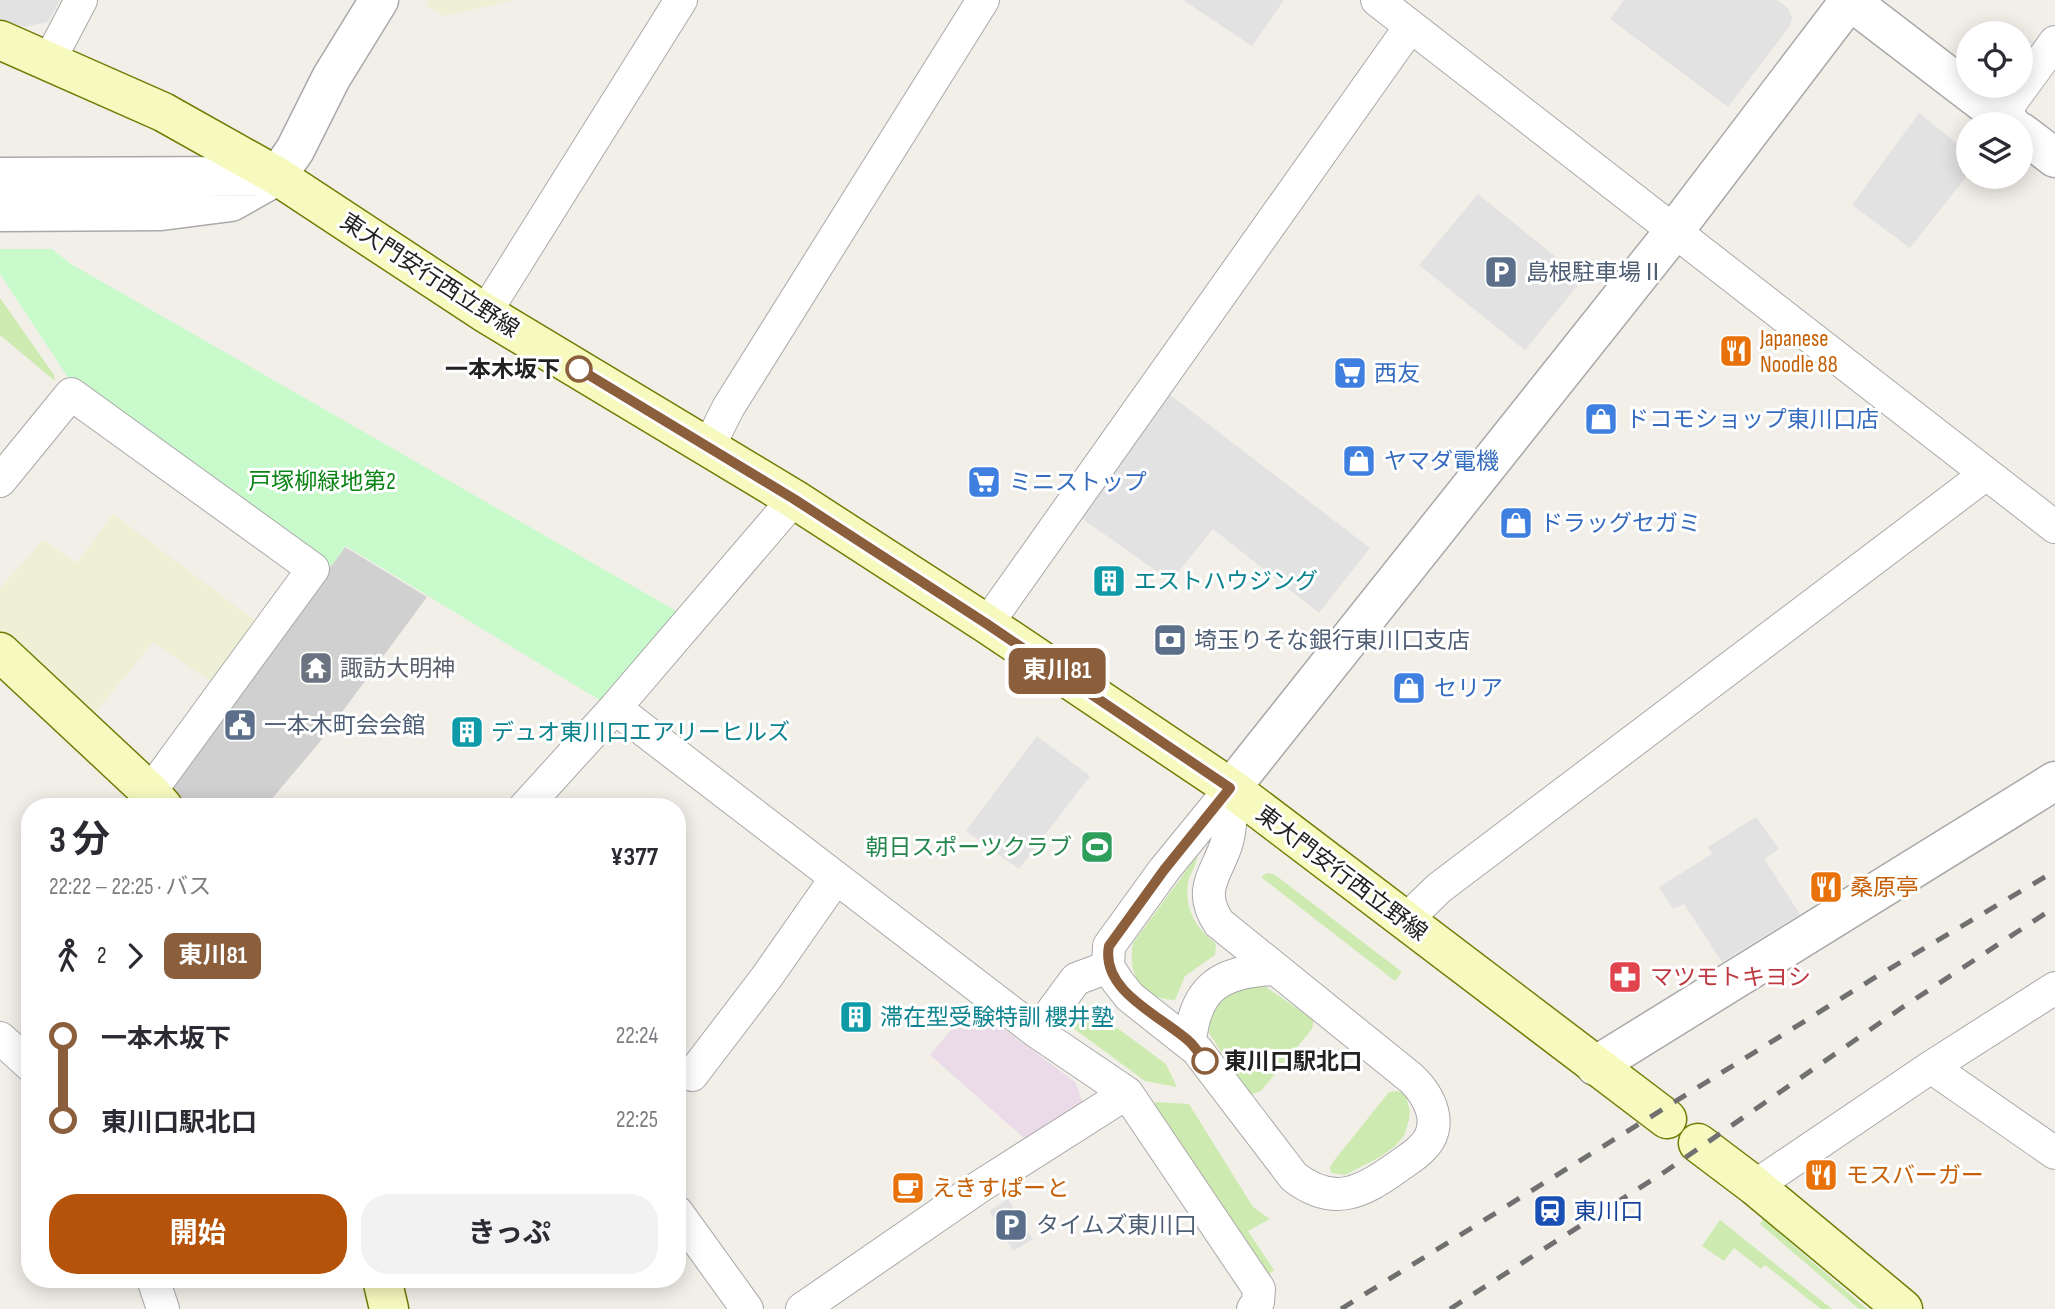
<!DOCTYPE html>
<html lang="ja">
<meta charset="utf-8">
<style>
:root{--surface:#fff;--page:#f2f2f3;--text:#2b2b33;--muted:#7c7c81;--accent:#b45309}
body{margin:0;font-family:"Sofia Sans Condensed","Noto Sans JP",sans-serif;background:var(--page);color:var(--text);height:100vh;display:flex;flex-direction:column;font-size:26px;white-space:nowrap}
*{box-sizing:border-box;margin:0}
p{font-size:23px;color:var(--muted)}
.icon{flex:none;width:38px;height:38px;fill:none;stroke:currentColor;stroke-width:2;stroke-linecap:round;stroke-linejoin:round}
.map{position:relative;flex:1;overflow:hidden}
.sheet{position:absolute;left:21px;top:798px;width:665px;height:490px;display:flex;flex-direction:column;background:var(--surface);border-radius:28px;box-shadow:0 4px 18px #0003}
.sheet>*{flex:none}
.badge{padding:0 14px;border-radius:10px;font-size:24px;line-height:46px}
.buttons{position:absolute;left:1956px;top:21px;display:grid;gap:14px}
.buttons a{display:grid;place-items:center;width:77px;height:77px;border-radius:50%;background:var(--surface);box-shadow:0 4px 18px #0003;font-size:35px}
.map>.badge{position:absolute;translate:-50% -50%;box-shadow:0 0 0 4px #fff}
.legs{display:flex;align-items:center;gap:10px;height:77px;padding:0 28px;font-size:23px}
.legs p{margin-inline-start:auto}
.overview{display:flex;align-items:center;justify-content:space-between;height:119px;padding:0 28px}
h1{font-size:38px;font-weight:700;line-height:52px}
.button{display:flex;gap:14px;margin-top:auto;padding:14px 28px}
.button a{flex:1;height:80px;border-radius:28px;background:var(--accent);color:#fff;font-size:28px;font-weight:700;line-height:80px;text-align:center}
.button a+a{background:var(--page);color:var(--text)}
ul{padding:0 28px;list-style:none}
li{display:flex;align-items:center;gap:24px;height:84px;font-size:26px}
li i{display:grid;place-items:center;width:10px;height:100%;margin:0 9px;background:currentColor}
li i::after{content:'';width:18px;height:18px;margin:-9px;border:5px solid;border-radius:50%;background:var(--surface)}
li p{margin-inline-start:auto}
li:first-child i{background:linear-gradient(#0000 50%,currentColor 0)}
li:last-child i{background:linear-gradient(currentColor 50%,#0000 0)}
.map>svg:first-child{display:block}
.industrial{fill:#ebdbe8}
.religious{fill:#d0d0d0}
.farmland{fill:#eef0d5}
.grass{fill:#cdebb0}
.park{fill:#c8facc}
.parking{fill:#e2e2e2}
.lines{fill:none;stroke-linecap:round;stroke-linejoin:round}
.minor-casing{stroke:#a9a9a9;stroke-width:34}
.tertiary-casing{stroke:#a9a9a9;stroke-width:41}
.secondary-casing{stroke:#707d05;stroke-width:41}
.minor{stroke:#fff;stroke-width:32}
.tertiary{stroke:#fff;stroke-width:38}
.secondary{stroke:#f7fabf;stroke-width:38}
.rail{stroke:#707070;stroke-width:5;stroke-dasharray:14 14;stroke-linecap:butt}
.line-1-casing{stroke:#fff;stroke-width:16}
.line-1{stroke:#8b5e3c;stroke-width:10}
.stop-1-dot{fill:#fff;stroke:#8b5e3c;stroke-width:3.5}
.labels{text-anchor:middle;stroke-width:6;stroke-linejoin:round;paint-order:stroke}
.service-label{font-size:23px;fill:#4e5e75;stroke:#fff;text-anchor:start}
.street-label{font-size:23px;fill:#222;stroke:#fff}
.food-label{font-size:23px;fill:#c56008;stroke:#fff;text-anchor:start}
.stop-label{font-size:23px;font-weight:bold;fill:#222;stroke:#fff;text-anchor:end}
.shop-label{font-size:23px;fill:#366cbe;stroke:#fff;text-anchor:start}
.park-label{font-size:23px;fill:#0c8416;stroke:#fff}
.culture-label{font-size:23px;fill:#0d838f;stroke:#fff;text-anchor:start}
.worship-label{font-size:23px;fill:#5b616d;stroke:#fff;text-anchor:start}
.leisure-label{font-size:23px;fill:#27864d;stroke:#fff;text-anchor:end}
.health-label{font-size:23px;fill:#be3a42;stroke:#fff;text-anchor:start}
.transit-label{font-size:23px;fill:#164399;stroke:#fff;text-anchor:start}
</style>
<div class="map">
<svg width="2055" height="1309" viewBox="0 0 2055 1309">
<rect width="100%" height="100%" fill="#f2efe9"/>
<!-- industrial -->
<path class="industrial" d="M972 1005 1075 1082 1083 1103 1025 1139 930 1055Z"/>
<!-- religious -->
<path class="religious" d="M345 547 427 597 323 738 265 807H175L172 785Z"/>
<!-- farmland -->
<path class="farmland" d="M429 0H514L444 16 426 5Z
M113 514 258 623 210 681 153 642 87 723 0 643V588L43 540 77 563Z"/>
<!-- grass -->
<path class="grass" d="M0 298 54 375 55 381 0 335Z
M1197 856C1197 866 1190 873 1188 882 1184 909 1196 928 1216 944L1215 955 1185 976 1175 1000C1142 1000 1127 974 1133 943Z
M1267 873 1274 874 1402 972 1395 981 1261 877Z
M1247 984 1266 987 1314 1020 1312 1029 1261 1091 1249 1095 1209 1033 1207 1017 1229 991Z
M1101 1016 1166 1064 1177 1087 1145 1081 1073 1028 1074 1024Z
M1397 1091 1405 1093 1410 1111 1409 1120 1404 1136 1395 1146 1380 1157 1345 1175 1331 1173 1330 1167 1333 1162 1389 1092Z
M1156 1102 1189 1104 1253 1207 1270 1219 1248 1231 1274 1270 1265 1278 1153 1105Z
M1763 1219 1867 1309H1859L1760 1224Z
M1720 1220 1832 1309H1821L1765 1265 1761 1269 1734 1248 1724 1261 1702 1246Z"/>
<!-- park -->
<path class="park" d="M0 249H52L71 264 678 612 601 701 346 546 331 566 67 376 0 274Z"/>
<!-- parking -->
<path class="parking" d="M0 0H60L48 22 24 27 0 19Z
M1183 0H1284L1252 46Z
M1624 0H1777L1788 8 1792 17 1790 26 1728 107 1610 19Z
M1919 113 1969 153V173L1910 248 1852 205Z
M1478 194 1583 279 1525 350 1419 265Z
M1169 394 1370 548 1319 613 1213 529 1171 581 1078 516Z
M1037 736 1090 776 1019 869 966 831Z
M1756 817 1779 849 1764 859 1800 914 1722 962 1684 904 1673 909 1659 887 1712 854 1708 847Z
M1008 1199 1033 1239 1013 1251 989 1211Z"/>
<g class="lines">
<defs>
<path id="minor" d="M1377 0 2055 527
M49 61 81 0
M2001 116 2055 42
M485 313 681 0
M708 448 728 408 983 0
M0 481 71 394 313 569 150 792
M987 624 1410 27
M615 708 1037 1032 1127 1093 1259 1289 1258 1302 1253 1309
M1231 788C1230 807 1232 827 1226 845 1216 875 1197 890 1219 923L1411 1078C1430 1096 1445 1126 1422 1148 1415 1156 1405 1161 1396 1168 1361 1193 1333 1207 1294 1177L1197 1050 1130 997 1118 982 1108 967 1109 946 1164 870Z
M525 807 615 708 794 499
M1405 921 1439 888 1986 474
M1037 1032 1076 979 1108 967
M0 1038 30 1065
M1190 1042C1195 986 1222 971 1275 969
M1931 1067 2055 1153
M692 1075 766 978 836 878
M1755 1186 1931 1067 2055 988
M677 1212 747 1309
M153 1279 163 1309
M802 1309 979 1187 1127 1093"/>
<path id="tertiary" d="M1849 0 2011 124
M2021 132 2055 158
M0 177 261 176
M0 212 161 211 231 202 277 176 295 150 331 78 379 0
M1231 788 1675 230 1850 0
M1595 1066 2055 781"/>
<path id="secondary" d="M0 40 163 112 277 176 485 313 794 499 987 624 1231 788 1667 1119
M0 652 150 792 163 807
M1698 1143 1755 1186 1903 1309
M382 1279 389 1309"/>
</defs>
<!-- minor casing -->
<use href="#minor" class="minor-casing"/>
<!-- tertiary casing -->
<use href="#tertiary" class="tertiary-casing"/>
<!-- secondary casing -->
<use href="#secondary" class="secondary-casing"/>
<!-- minor -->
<use href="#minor" class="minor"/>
<!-- tertiary -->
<use href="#tertiary" class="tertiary"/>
<!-- secondary -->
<use href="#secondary" class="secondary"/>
<!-- rail -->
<path class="rail" d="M1341 1309 1879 975 2055 871
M1450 1309 1666 1171 1900 1009 2055 907"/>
</g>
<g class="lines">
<defs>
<path id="line-1" d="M579 369 794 499 987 624 1230 788 1164 870 1109 946C1100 992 1164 1017 1191 1043 1196 1049 1201 1055 1205 1061"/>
</defs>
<!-- line-1 casing -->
<use href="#line-1" class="line-1-casing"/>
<!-- line-1 -->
<use href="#line-1" class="line-1"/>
</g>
<!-- icons -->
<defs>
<symbol id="parking-square" viewBox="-11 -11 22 22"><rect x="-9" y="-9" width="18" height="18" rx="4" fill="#5c6f8a" stroke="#fff"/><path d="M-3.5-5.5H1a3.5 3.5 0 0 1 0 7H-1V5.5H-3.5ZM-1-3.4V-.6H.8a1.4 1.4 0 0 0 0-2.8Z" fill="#fff"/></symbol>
<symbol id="restaurant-square" viewBox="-11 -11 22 22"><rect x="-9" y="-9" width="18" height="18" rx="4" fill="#e8710a" stroke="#fff"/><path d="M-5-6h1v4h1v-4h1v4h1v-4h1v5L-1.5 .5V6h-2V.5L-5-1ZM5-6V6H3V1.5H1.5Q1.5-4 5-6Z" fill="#fff"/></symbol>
<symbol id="supermarket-square" viewBox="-11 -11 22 22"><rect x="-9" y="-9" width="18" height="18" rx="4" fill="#3f7fe0" stroke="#fff"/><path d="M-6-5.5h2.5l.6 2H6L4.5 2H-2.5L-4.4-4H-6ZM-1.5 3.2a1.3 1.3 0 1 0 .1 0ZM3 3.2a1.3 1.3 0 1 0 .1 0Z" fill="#fff"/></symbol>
<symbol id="shop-square" viewBox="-11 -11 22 22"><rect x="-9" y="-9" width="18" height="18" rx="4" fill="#3f7fe0" stroke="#fff"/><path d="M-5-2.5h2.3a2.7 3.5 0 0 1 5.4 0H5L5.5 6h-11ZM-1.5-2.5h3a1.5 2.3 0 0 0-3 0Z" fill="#fff"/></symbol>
<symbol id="building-square" viewBox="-11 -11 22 22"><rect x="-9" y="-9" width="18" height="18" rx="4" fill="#0f9aa8" stroke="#fff"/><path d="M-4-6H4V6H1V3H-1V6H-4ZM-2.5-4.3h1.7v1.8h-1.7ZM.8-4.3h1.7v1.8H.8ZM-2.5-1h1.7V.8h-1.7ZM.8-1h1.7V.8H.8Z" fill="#fff"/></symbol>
<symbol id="bank-square" viewBox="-11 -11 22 22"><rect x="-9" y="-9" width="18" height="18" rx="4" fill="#5c6f8a" stroke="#fff"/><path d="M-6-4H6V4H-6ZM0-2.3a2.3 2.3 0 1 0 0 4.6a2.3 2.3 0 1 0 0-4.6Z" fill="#fff"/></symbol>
<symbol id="temple-square" viewBox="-11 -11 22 22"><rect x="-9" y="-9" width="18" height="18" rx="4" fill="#6b7280" stroke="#fff"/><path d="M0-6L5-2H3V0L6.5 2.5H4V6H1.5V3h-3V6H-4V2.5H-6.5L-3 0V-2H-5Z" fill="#fff"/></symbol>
<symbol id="civic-square" viewBox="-11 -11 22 22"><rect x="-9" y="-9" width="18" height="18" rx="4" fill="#5c6f8a" stroke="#fff"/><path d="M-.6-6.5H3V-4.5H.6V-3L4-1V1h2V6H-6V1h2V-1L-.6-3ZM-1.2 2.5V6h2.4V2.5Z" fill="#fff"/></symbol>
<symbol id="stadium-square" viewBox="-11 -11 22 22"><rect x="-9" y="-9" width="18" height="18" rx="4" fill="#2e9e5b" stroke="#fff"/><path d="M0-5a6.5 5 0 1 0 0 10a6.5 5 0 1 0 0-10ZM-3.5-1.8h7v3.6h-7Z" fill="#fff"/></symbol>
<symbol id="pharmacy-square" viewBox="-11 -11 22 22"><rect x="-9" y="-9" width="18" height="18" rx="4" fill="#e0444e" stroke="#fff"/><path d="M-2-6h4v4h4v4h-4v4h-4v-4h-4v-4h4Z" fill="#fff"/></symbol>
<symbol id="cafe-square" viewBox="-11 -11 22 22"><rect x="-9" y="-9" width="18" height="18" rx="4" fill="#e8710a" stroke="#fff"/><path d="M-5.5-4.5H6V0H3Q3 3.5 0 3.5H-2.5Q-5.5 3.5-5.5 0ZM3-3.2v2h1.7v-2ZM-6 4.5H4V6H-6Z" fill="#fff"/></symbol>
<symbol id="station-square" viewBox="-11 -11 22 22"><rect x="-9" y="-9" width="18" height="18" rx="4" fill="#1a4fb4" stroke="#fff"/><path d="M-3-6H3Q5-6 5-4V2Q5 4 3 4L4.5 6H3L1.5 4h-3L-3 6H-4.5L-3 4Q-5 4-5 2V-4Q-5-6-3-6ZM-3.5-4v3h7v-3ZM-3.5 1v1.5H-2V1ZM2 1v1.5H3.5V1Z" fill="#fff"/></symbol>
</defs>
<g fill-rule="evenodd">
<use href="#parking-square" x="1482" y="253" width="38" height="38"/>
<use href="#restaurant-square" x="1717" y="332" width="38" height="38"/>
<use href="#supermarket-square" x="1331" y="354" width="38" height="38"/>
<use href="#shop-square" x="1582" y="400" width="38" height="38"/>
<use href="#shop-square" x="1340" y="442" width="38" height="38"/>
<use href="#supermarket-square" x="965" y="463" width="38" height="38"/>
<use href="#shop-square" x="1497" y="504" width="38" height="38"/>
<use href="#building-square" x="1090" y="562" width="38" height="38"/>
<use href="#bank-square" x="1151" y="621" width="38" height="38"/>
<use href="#temple-square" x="297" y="649" width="38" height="38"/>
<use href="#shop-square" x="1390" y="669" width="38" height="38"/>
<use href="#civic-square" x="221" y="706" width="38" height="38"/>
<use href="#building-square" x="448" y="713" width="38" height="38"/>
<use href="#stadium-square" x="1078" y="828" width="38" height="38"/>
<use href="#restaurant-square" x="1807" y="868" width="38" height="38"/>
<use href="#pharmacy-square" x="1606" y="958" width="38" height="38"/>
<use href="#building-square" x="837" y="998" width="38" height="38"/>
<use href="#restaurant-square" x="1802" y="1156" width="38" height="38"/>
<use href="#cafe-square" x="889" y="1169" width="38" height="38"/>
<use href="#station-square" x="1531" y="1192" width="38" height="38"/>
<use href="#parking-square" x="992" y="1206" width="38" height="38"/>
</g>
<!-- markers -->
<g class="stop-1-dot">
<circle cx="579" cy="369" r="12"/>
<circle cx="1205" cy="1061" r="12"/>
</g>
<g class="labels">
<!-- service labels -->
<g class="service-label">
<text x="1526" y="280">島根駐車場Ⅱ</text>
<text x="1194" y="648">埼玉りそな銀行東川口支店</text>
<text x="264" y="733">一本木町会会館</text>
<text x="1036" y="1233">タイムズ東川口</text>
</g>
<!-- street labels -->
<g class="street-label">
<text transform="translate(430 275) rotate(33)" y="8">東大門安行西立野線</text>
<text transform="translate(1342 873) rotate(37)" y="8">東大門安行西立野線</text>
</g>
<!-- food labels -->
<g class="food-label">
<text x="1760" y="346">Japanese<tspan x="1760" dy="26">Noodle 88</tspan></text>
<text x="1850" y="895">桑原亭</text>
<text x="1846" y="1183">モスバーガー</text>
<text x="932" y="1196">えきすぱーと</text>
</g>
<!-- stop labels -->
<g class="stop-label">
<text x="560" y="377">一本木坂下</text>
<text x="1224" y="1069" text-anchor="start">東川口駅北口</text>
</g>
<!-- shop labels -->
<g class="shop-label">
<text x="1374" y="381">西友</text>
<text x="1626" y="427">ドコモショップ東川口店</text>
<text x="1384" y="469">ヤマダ電機</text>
<text x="1009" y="490">ミニストップ</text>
<text x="1540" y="531">ドラッグセガミ</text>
<text x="1434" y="696">セリア</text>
</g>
<!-- park labels -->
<g class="park-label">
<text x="322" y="489">戸塚柳緑地第2</text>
</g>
<!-- culture labels -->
<g class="culture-label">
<text x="1134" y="589">エストハウジング</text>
<text x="491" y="740">デュオ東川口エアリーヒルズ</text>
<text x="880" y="1025">滞在型受験特訓 櫻井塾</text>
</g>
<!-- worship labels -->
<g class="worship-label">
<text x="340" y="676">諏訪大明神</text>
</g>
<!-- leisure labels -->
<g class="leisure-label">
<text x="1072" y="855">朝日スポーツクラブ</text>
</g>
<!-- health labels -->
<g class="health-label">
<text x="1650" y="985">マツモトキヨシ</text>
</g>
<!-- transit labels -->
<g class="transit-label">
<text x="1574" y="1219">東川口</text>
</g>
</g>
</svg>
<div class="buttons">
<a><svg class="icon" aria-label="locate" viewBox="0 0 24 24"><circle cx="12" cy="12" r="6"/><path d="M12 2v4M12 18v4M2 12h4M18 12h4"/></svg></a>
<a><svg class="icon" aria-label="layers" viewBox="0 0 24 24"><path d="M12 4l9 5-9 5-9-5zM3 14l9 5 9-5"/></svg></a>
</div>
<b class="badge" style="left:1057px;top:671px;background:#8b5e3c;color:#fff">東川81</b>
<section class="sheet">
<div class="overview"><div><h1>3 分</h1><p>22:22 – 22:25 · バス</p></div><b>¥377</b></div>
<div class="legs"><svg class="icon" aria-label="walk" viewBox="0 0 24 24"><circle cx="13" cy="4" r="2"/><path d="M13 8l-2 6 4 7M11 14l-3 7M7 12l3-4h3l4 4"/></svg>2<svg class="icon" aria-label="forward" viewBox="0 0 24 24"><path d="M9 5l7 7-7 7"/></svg><b class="badge" style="background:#8b5e3c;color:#fff">東川81</b></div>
<ul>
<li><i style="color:#8b5e3c"></i><b>一本木坂下</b><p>22:24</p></li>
<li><i style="color:#8b5e3c"></i><b>東川口駅北口</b><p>22:25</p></li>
</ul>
<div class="button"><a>開始</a><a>きっぷ</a></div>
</section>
</div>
